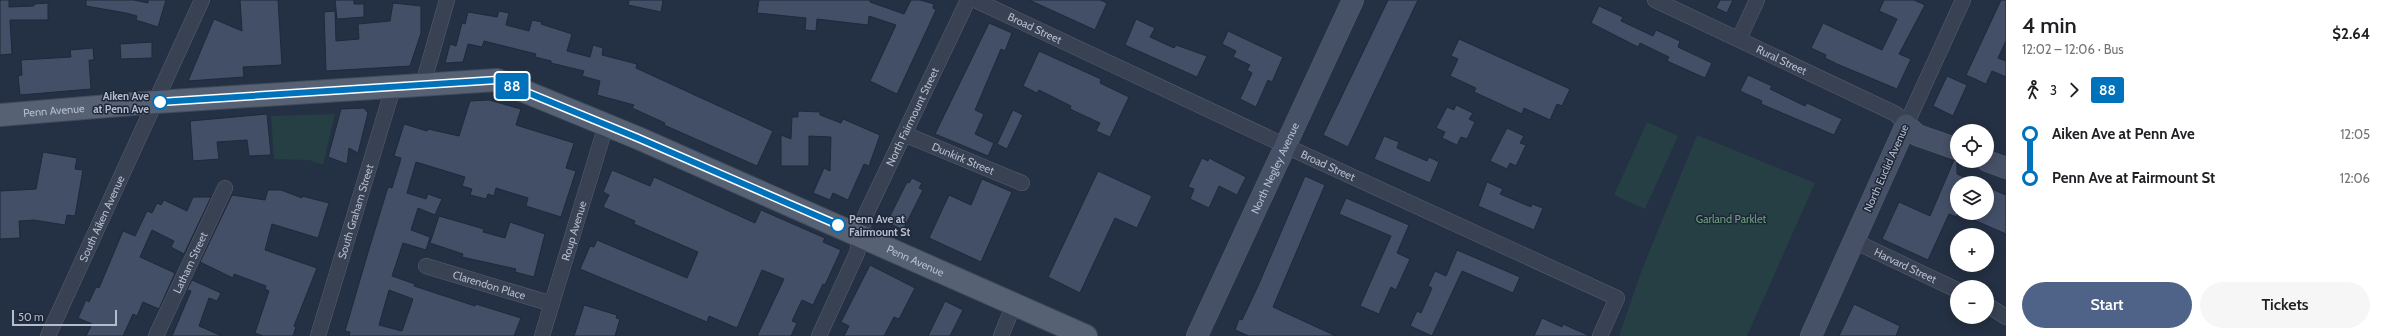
<!DOCTYPE html>
<meta charset="utf-8">
<style>
:root{--surface:#fff;--page:#f6f6f6;--text:#202124;--muted:#757577;--accent:#4f6287}
body{margin:0;font-family:Cabin,sans-serif;background:var(--page);color:var(--text);height:100vh;display:flex;flex-direction:column;font-size:15px;white-space:nowrap}
*{box-sizing:border-box;margin:0}
p{font-size:13px;color:var(--muted)}
.icon{flex:none;width:22px;height:22px;fill:none;stroke:currentColor;stroke-width:2;stroke-linecap:round;stroke-linejoin:round}
.map{position:relative;flex:1;overflow:hidden}
.drawer{display:flex;flex-direction:column;background:var(--surface);width:380px}
.drawer>*{flex:none}
.badge{padding:0 8px;border-radius:3px;font-size:14px;line-height:26px}
.buttons{position:absolute;left:1950px;top:124px;display:grid;gap:8px}
.buttons a{display:grid;place-items:center;width:44px;height:44px;border-radius:50%;background:var(--surface);box-shadow:0 2px 10px #0003;font-size:20px}
.scale{position:absolute;left:12px;bottom:10px;width:105px;box-sizing:border-box;padding-left:4px;border:2px solid #b5bdcd;border-top:0;font-size:11px;line-height:14px;white-space:nowrap;color:#b5bdcd;-webkit-text-stroke:3px #1d2738;paint-order:stroke}
.map>.badge{position:absolute;translate:-50% -50%;box-shadow:0 0 0 2px #fff}
.legs{display:flex;align-items:center;gap:6px;height:44px;padding:0 16px;font-size:13px}
.legs p{margin-inline-start:auto}
.head{display:flex;align-items:center;justify-content:space-between;height:68px;padding:0 16px}
h1{font-size:22px;font-weight:600;line-height:30px}
.button{display:flex;gap:8px;margin-top:auto;padding:8px 16px}
.button a{flex:1;height:46px;border-radius:24px;background:var(--accent);color:#fff;font-size:16px;font-weight:600;line-height:46px;text-align:center}
.button a+a{background:var(--page);color:var(--text)}
ul{padding:0 16px;list-style:none}
li{display:flex;align-items:center;gap:14px;height:44px;font-size:15px}
li i{display:grid;place-items:center;width:6px;height:100%;margin:0 5px;background:currentColor}
li i::after{content:'';width:10px;height:10px;margin:-5px;border:3px solid;border-radius:50%;background:var(--surface)}
li p{margin-inline-start:auto}
li:first-child i{background:linear-gradient(#0000 50%,currentColor 0)}
li:last-child i{background:linear-gradient(currentColor 50%,#0000 0)}
main{display:flex;flex:1;min-height:0}
.map>svg:first-child{display:block}
.green{fill:#263f44}
.building{fill:#424f66;stroke:#1f293a;fill-rule:evenodd}
.lines{fill:none;stroke-linecap:round;stroke-linejoin:round}
.street-casing{stroke:#566070;stroke-width:16}
.secondary-casing{stroke:#566070;stroke-width:22}
.primary-casing{stroke:#424b5c;stroke-width:24}
.street{stroke:#384253;stroke-width:15}
.secondary{stroke:#465066;stroke-width:21}
.primary{stroke:#566173;stroke-width:22}
.line-1-casing{stroke:#fff;stroke-width:9}
.line-1{stroke:#0072bc;stroke-width:6}
.stop-1-dot{fill:#fff;stroke:#0072bc;stroke-width:2}
.labels{text-anchor:middle;stroke-width:3;stroke-linejoin:round;paint-order:stroke}
.street-label{font-size:11px;fill:#b5bdcd;stroke:#1d2738}
.stop-label{font-size:11px;font-weight:bold;fill:#b5bdcd;stroke:#1d2738;text-anchor:end}
.park-label{font-size:11px;fill:#6aa079;stroke:#1d2738}
</style>
<main>
<div class="map">
<svg width="2006" height="336" viewBox="0 0 2006 336">
<rect width="100%" height="100%" fill="#243043"/>
<!-- green -->
<path class="green" d="M335 114 323 165 309 160 274 159 271 116Z
M1647 122 1678 136 1645 209 1614 195Z
M1697 135 1815 183 1747 336H1619L1641 272Z"/>
<!-- building -->
<path class="building" d="M0 0H9V7L34 6V4L48 3V20H10L12 54 0 55Z
M86 0H134L148 3V0H166L158 27 136 20 137 16 126 13 86 6Z
M240 0H278L282 65 243 67 244 77 188 81 214 19 242 31Z
M335 0H354V4H364V17L337 19Z
M629 0H663L661 12 628 5Z
M759 0H870V2L904 14 911 0H920L934 4 933 8 936 10 897 94 870 81 896 25 869 16 868 25 817 19 816 31 805 30 806 18 757 13Z
M1029 0H1100L1107 3 1095 30Z
M1388 0H1418L1348 147 1323 135Z
M1720 0H1733L1727 13 1716 8Z
M1884 0H1914L1925 5 1899 54 1911 59 1897 89 1837 64 1825 58 1826 55 1811 48 1823 23 1882 50 1897 19 1879 11Z
M2001 0H2006V41L1998 58 2006 61V77L1992 71 1986 84 1966 75Z
M393 3 421 6V33L410 66 326 71 324 12 335 11 336 41 359 39 358 24 390 21Z
M1599 6 1623 17 1621 21 1653 36 1656 30 1680 41 1678 47 1712 63 1705 78 1667 61 1669 57 1640 43 1638 47 1591 23Z
M499 11 509 13 506 25 529 31 532 20 542 22 541 24 572 34 567 51 590 57 593 45 603 48 602 55 637 64 636 68 773 131 757 166 664 125 665 123 632 108 634 105 597 95 600 81 582 76 584 71 551 63V61L535 57 536 54 484 41 482 47 468 44 463 62 445 63 450 44 456 46 462 23 465 24 468 12 497 17Z
M1136 19 1155 28 1150 37 1174 48 1176 45 1207 56 1197 77 1125 45Z
M989 23 1012 33 1005 51 1001 49 975 110 984 114 975 134 994 143 988 156 935 134Z
M1228 31 1283 57 1272 82 1268 80 1256 107 1240 99 1252 73 1247 70 1250 65 1233 57 1236 51 1222 44Z
M1459 39 1570 89 1562 106 1557 104 1550 120 1524 108 1522 114 1474 92 1476 88 1450 76 1458 59 1451 56Z
M152 42V58L121 59 120 44Z
M93 48 94 60H89L91 89 20 95 18 76 22 75 21 60 71 57 70 50Z
M1039 51 1101 79 1100 83 1129 97 1110 137 1096 131 1100 123 1070 109 1071 106 1039 90 1037 93 1023 86Z
M1748 75 1772 86 1770 89 1805 106 1807 103 1842 119 1834 135 1761 104 1762 101 1740 91Z
M1947 76 1967 85 1953 116 1933 106Z
M489 100 521 109 516 125 574 143 566 168 576 171 561 217 526 206 528 198 496 188 494 196 488 194 486 199 470 195 472 189 462 186 465 177 416 162 407 193 426 199 428 194 442 199 435 215 418 208 411 230 430 237 426 250 403 243 392 276 415 284 414 286 475 306 476 304 521 318 514 336H349L350 332 345 331 369 249 388 187 392 188 400 162 401 158 394 156 404 124 427 131 428 129 459 136 470 101ZM389 290 413 299 402 331 379 325Z
M1456 105 1473 113 1469 119 1475 122 1467 139 1461 137 1457 145 1442 138 1445 132 1436 128 1447 107 1454 110Z
M364 108 368 113 358 153 349 148 347 164 328 157 341 109Z
M1013 110 1023 115 1007 149 997 144Z
M798 111 820 112V115L841 123 843 119 880 135 869 166 864 164 848 200 833 193 830 200 813 193 824 168 830 171 831 137 809 136V166H781V135L791 139 792 117H798Z
M267 114 271 155 249 156 247 140 217 142 219 159 193 161 190 121Z
M1507 128 1524 136 1520 143 1526 145 1516 166 1510 163 1507 169 1490 161Z
M1384 136 1399 142 1397 148 1427 161 1429 157 1439 162 1430 183 1374 159Z
M43 152 77 158 75 169 83 170 75 216 67 215 65 225 34 220 19 221 20 238 0 239V191L36 189Z
M1202 158 1208 161 1209 158 1246 177 1237 195 1219 186 1209 208 1190 199 1194 189 1188 187Z
M1954 160 1957 161V174L1977 183H1957V217L1949 214 1928 260 1882 239 1899 202 1930 216Z
M612 170 650 186 654 177 755 223 761 210 825 238 823 242 841 250 825 285 823 284 813 305 802 300 792 321 797 323 791 336H757L784 279 762 270 737 328 709 316 707 322 580 269 590 246 594 247 597 240 687 278 698 252 634 224 635 221 603 207 609 195 603 192Z
M1098 171 1152 196 1137 228 1115 218 1080 293 1048 277Z
M1305 176 1325 185 1273 307 1336 336H1249L1235 330 1239 319 1242 320 1258 286Z
M912 178 922 183 919 188 923 190 903 230 887 222 907 182 909 183Z
M982 179 1012 192 981 262 929 238 949 195 971 205Z
M1487 182 1503 189 1500 194 1531 207 1532 204 1543 208 1534 230 1478 206Z
M1987 187 2006 195V234L1958 213H1987Z
M268 190H281L302 198V196L329 203 318 238 272 224 265 250 317 268 294 326 296 327 293 336H263L255 333 269 291 265 289 266 286 234 274 233 278 200 262 232 195 265 200Z
M193 197H211L184 254 171 247 174 241 152 230 140 257 175 273 159 309 143 302 137 316 133 314 123 336H86L92 324 78 318 86 300 89 302 96 287 99 288 123 231 135 236 147 211 152 213 157 203 161 205 164 200 187 211Z
M1346 198 1409 225 1397 253 1410 259 1396 290 1391 287 1379 314 1360 306 1391 236 1339 214Z
M439 216 484 229 483 232 505 238 510 222 545 234 534 277 515 272 516 269 462 257 463 254 430 243Z
M1457 250 1520 277 1513 293 1462 271 1432 336 1410 326 1417 311 1421 313 1432 288 1428 286 1435 271 1446 276Z
M870 265 915 288 899 319 894 317 884 336H844L849 326 841 322Z
M192 280 221 293 217 301 209 298 199 326 222 336H172L191 291 187 290Z
M945 301 963 310 950 336H928Z
M1854 304 1900 326 1896 336H1839Z
M584 305 617 315 616 318 620 319 615 336H574Z
M1542 318 1562 327 1563 324 1590 336H1534Z"/>
<g class="lines">
<defs>
<g id="street">
<path id="s1" d="M975 0 1303 154 1617 298 1600 336"/>
<path id="s2" d="M1655 0 1896 114 1906 125 1963 0"/>
<path d="M1739 39 1757 0"/>
<path d="M423 84 447 0"/>
<path id="s3" d="M904 134 1022 183"/>
<path id="s4" d="M1854 241 1957 290"/>
<path id="s5" d="M426 266 552 304"/>
<path d="M1987 305 2006 317"/>
<path id="s6" d="M48 336 202 0"/>
<path id="s7" d="M156 336 225 188"/>
<path id="s8" d="M318 336 393 88"/>
<path id="s9" d="M542 336 606 125"/>
<path id="s10" d="M819 336 857 253 865 216 968 0"/>
<path d="M1001 336 1014 304"/>
</g>
<g id="secondary">
<path d="M1987 161 2006 168"/>
<path id="s11" d="M1197 336 1353 0"/>
<path d="M1811 336 1906 125 1917 135 1957 149"/>
</g>
<g id="primary">
<path id="s12" d="M0 115 157 102 497 80 638 138 1086 336"/>
</g>
</defs>
<!-- street casing -->
<use href="#street" class="street-casing"/>
<!-- secondary casing -->
<use href="#secondary" class="secondary-casing"/>
<!-- primary casing -->
<use href="#primary" class="primary-casing"/>
<!-- street -->
<use href="#street" class="street"/>
<!-- secondary -->
<use href="#secondary" class="secondary"/>
<!-- primary -->
<use href="#primary" class="primary"/>
</g>
<g class="lines">
<defs>
<path id="line-1" d="M160 102 497 80 638 138 838 225"/>
</defs>
<!-- line-1 casing -->
<use href="#line-1" class="line-1-casing"/>
<!-- line-1 -->
<use href="#line-1" class="line-1"/>
</g>
<!-- markers -->
<g class="stop-1-dot">
<circle cx="160" cy="102" r="7"/>
<circle cx="838" cy="225" r="7"/>
</g>
<g class="labels">
<!-- street labels -->
<g class="street-label">
<text dy="4" stroke="none"><textPath href="#s1" startOffset="66">Broad Street</textPath></text>
<text dy="4" stroke="none"><textPath href="#s2" startOffset="140">Rural Street</textPath></text>
<text dy="4" stroke="none"><textPath href="#s12" startOffset="54">Penn Avenue</textPath></text>
<text dy="4" stroke="none"><textPath href="#s10" startOffset="239">North Fairmount Street</textPath></text>
<text dy="4" stroke="none"><textPath href="#s3" startOffset="64">Dunkirk Street</textPath></text>
<text dy="4" stroke="none"><textPath href="#s1" startOffset="390">Broad Street</textPath></text>
<text dy="4" stroke="none"><textPath href="#s11" startOffset="185">North Negley Avenue</textPath></text>
<text transform="translate(1886 168) rotate(-66)" y="4">North Euclid Avenue</text>
<text dy="4" stroke="none"><textPath href="#s8" startOffset="130">South Graham Street</textPath></text>
<text dy="4" stroke="none"><textPath href="#s6" startOffset="129">South Aiken Avenue</textPath></text>
<text dy="4" stroke="none"><textPath href="#s9" startOffset="110">Roup Avenue</textPath></text>
<text dy="4" stroke="none"><textPath href="#s12" startOffset="954">Penn Avenue</textPath></text>
<text dy="4" stroke="none"><textPath href="#s7" startOffset="81">Latham Street</textPath></text>
<text dy="4" stroke="none"><textPath href="#s4" startOffset="57">Harvard Street</textPath></text>
<text dy="4" stroke="none"><textPath href="#s5" startOffset="66">Clarendon Place</textPath></text>
</g>
<!-- stop labels -->
<g class="stop-label">
<text x="149" y="100">Aiken Ave<tspan x="149" dy="13">at Penn Ave</tspan></text>
<text x="849" y="223" text-anchor="start">Penn Ave at<tspan x="849" dy="13">Fairmount St</tspan></text>
</g>
<!-- park labels -->
<g class="park-label">
<text x="1731" y="223">Garland Parklet</text>
</g>
</g>
</svg>
<div class="buttons">
<a><svg class="icon" aria-label="locate" viewBox="0 0 24 24"><circle cx="12" cy="12" r="6"/><path d="M12 2v4M12 18v4M2 12h4M18 12h4"/></svg></a>
<a><svg class="icon" aria-label="layers" viewBox="0 0 24 24"><path d="M12 4l9 5-9 5-9-5zM3 14l9 5 9-5"/></svg></a>
<a>+</a>
<a>−</a>
</div>
<div class="scale">50 m</div>
<b class="badge" style="left:512px;top:86px;background:#0072bc;color:#fff">88</b>
</div>
<section class="drawer">
<div class="head"><div><h1>4 min</h1><p>12:02 – 12:06 · Bus</p></div><b>$2.64</b></div>
<div class="legs"><svg class="icon" aria-label="walk" viewBox="0 0 24 24"><circle cx="13" cy="4" r="2"/><path d="M13 8l-2 6 4 7M11 14l-3 7M7 12l3-4h3l4 4"/></svg>3<svg class="icon" aria-label="forward" viewBox="0 0 24 24"><path d="M9 5l7 7-7 7"/></svg><b class="badge" style="background:#0072bc;color:#fff">88</b></div>
<ul>
<li><i style="color:#0072bc"></i><b>Aiken Ave at Penn Ave</b><p>12:05</p></li>
<li><i style="color:#0072bc"></i><b>Penn Ave at Fairmount St</b><p>12:06</p></li>
</ul>
<div class="button"><a>Start</a><a>Tickets</a></div>
</section>
</main>
